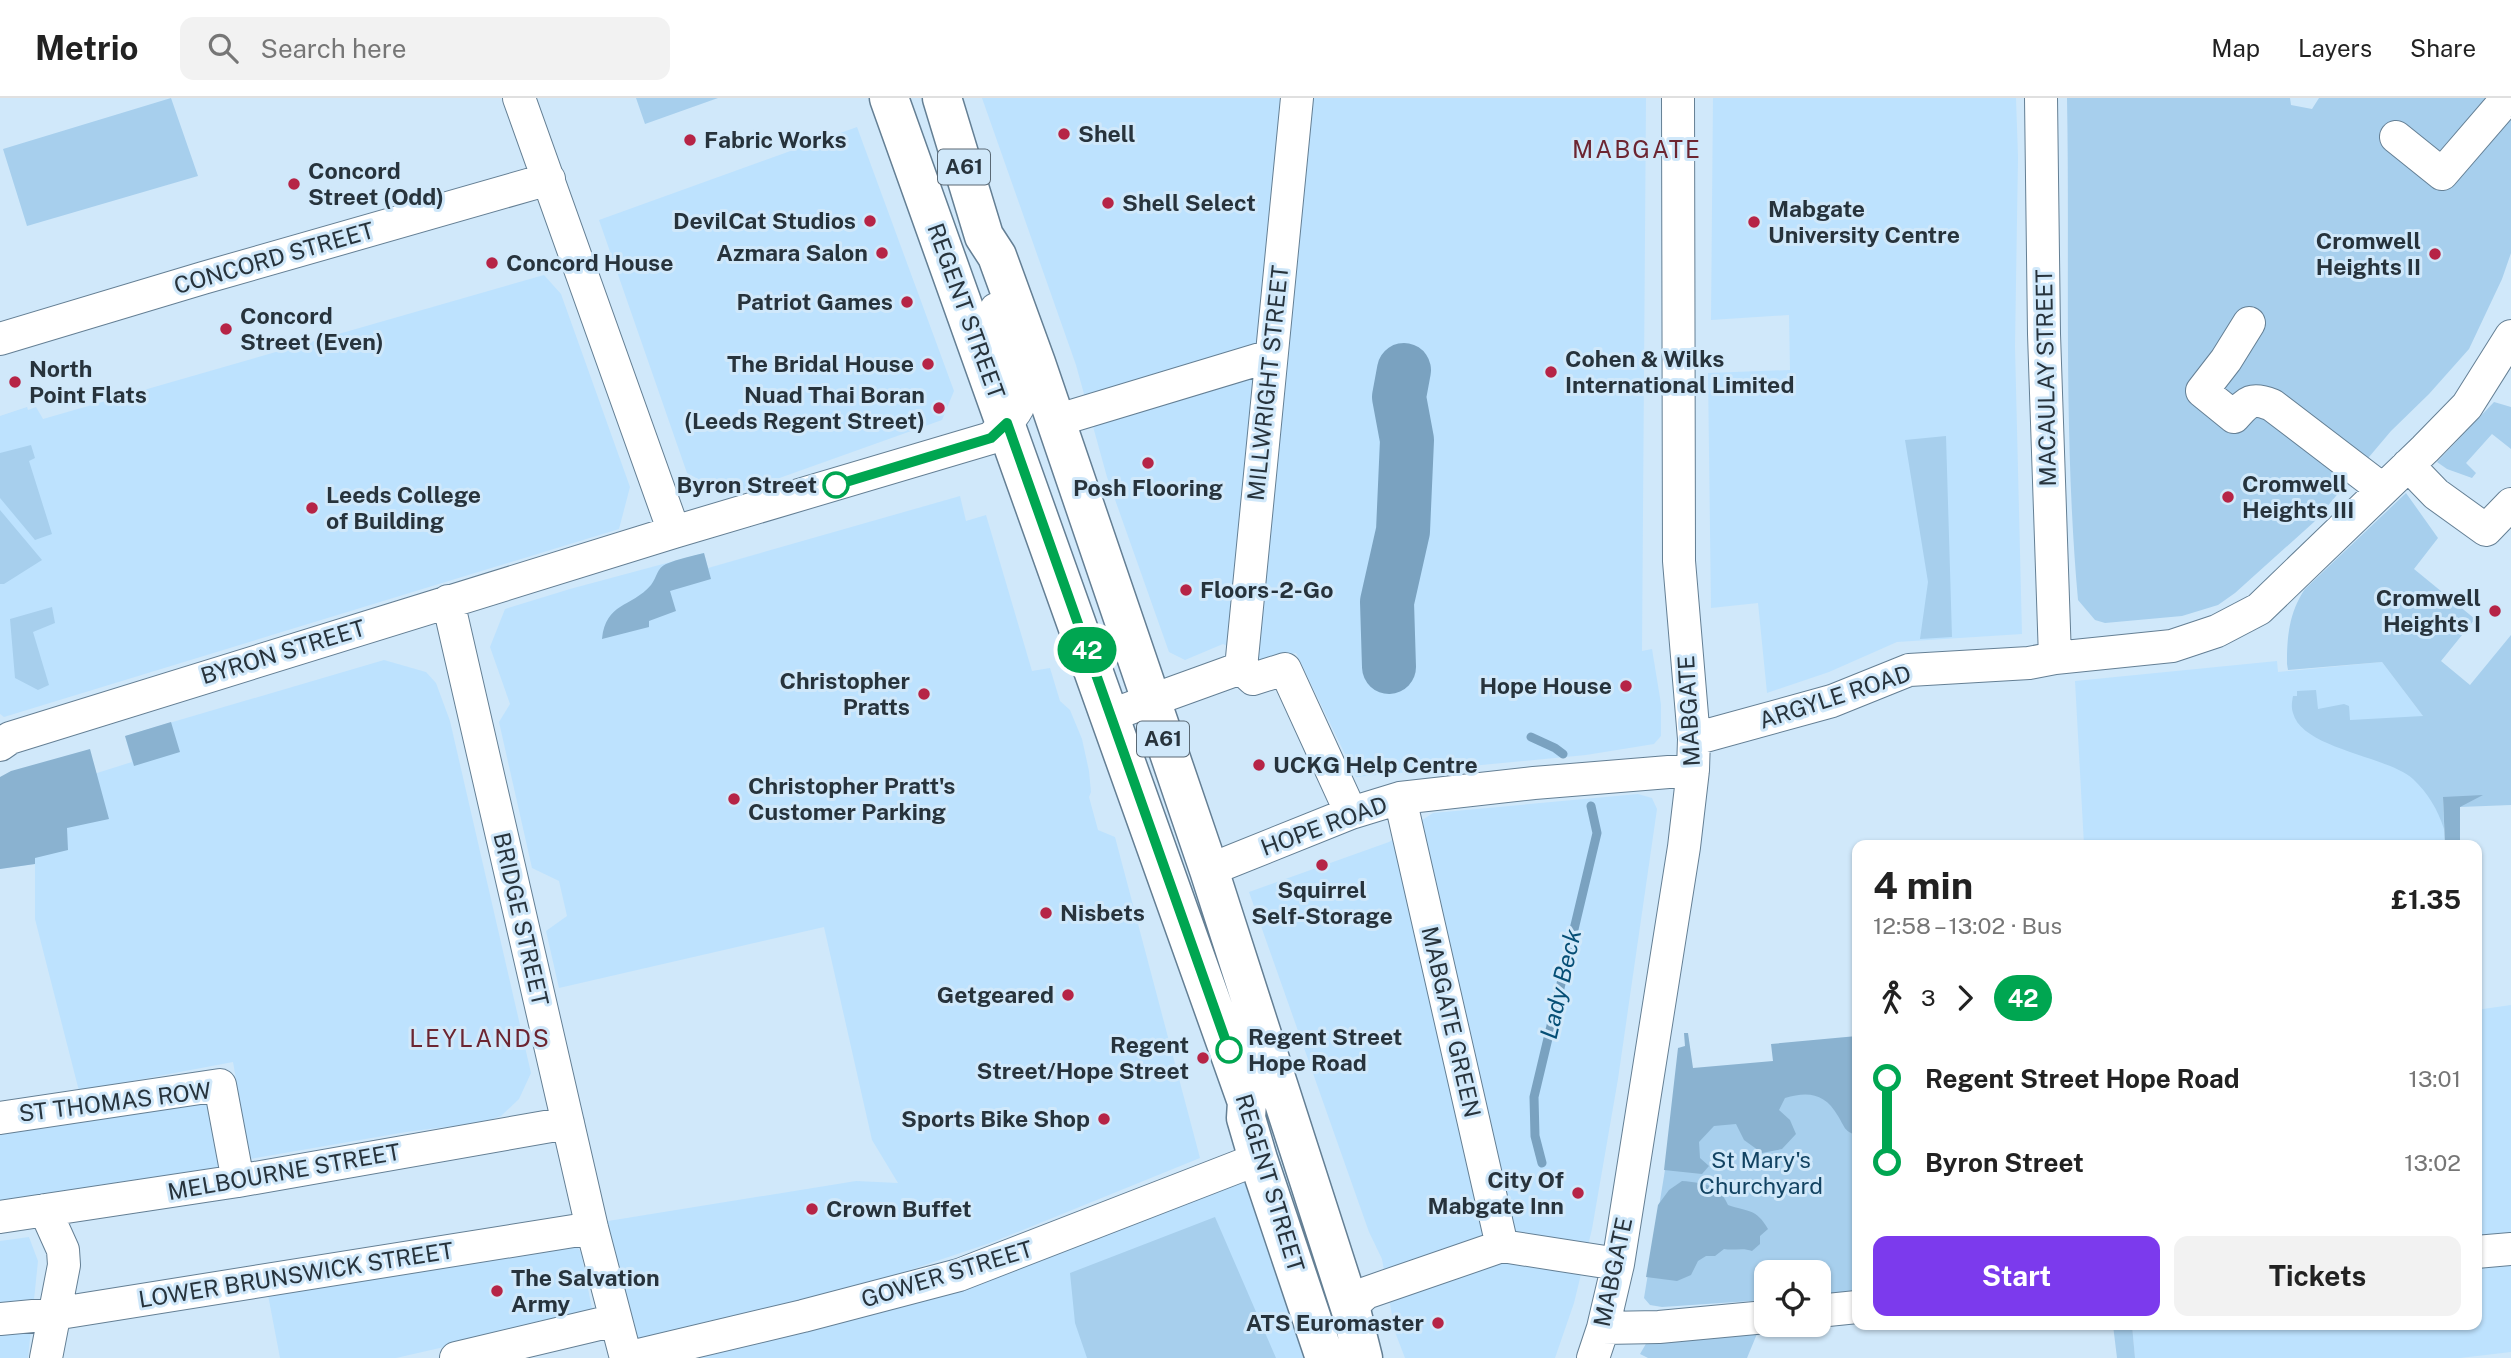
<!DOCTYPE html>
<meta charset="utf-8">
<style>
:root{--surface:#fff;--page:#f2f2f2;--text:#222;--muted:#767676;--line:#e0e0e0;--accent:#7c3aed}
body{margin:0;font-family:"Public Sans",sans-serif;background:var(--page);color:var(--text);height:100vh;display:flex;flex-direction:column;font-size:26px;white-space:nowrap}
*{box-sizing:border-box;margin:0}
p{font-size:23px;color:var(--muted)}
.icon{flex:none;width:38px;height:38px;fill:none;stroke:currentColor;stroke-width:2;stroke-linecap:round;stroke-linejoin:round}
.map{position:relative;flex:1;overflow:hidden}
.details{position:absolute;left:1852px;top:742px;width:630px;height:490px;display:flex;flex-direction:column;background:var(--surface);border-radius:14px;box-shadow:0 2px 5px #0004}
.details>*{flex:none}
.badge{padding:0 14px;border-radius:23px;font-size:24px;line-height:46px}
.fabs{position:absolute;left:1754px;top:1162px;display:grid;gap:14px}
.fabs a{display:grid;place-items:center;width:77px;height:77px;border-radius:14px;background:var(--surface);box-shadow:0 2px 5px #0004;font-size:35px}
.map>.badge{position:absolute;translate:-50% -50%;box-shadow:0 0 0 4px #fff}
.legs{display:flex;align-items:center;gap:10px;height:77px;padding:0 21px;font-size:23px}
.legs p{margin-inline-start:auto}
.head{display:flex;align-items:center;justify-content:space-between;height:119px;padding:0 21px}
h1{font-size:38px;font-weight:700;line-height:52px}
.action{display:flex;gap:14px;margin-top:auto;padding:14px 21px}
.action a{flex:1;height:80px;border-radius:14px;background:var(--accent);color:#fff;font-size:28px;font-weight:700;line-height:80px;text-align:center}
.action a+a{background:var(--page);color:var(--text)}
ul{padding:0 21px;list-style:none}
li{display:flex;align-items:center;gap:24px;height:84px;font-size:26px}
li i{display:grid;place-items:center;width:10px;height:100%;margin:0 9px;background:currentColor}
li i::after{content:'';width:18px;height:18px;margin:-9px;border:5px solid;border-radius:50%;background:var(--surface)}
li p{margin-inline-start:auto}
li:first-child i{background:linear-gradient(#0000 50%,currentColor 0)}
li:last-child i{background:linear-gradient(currentColor 50%,#0000 0)}
header{display:flex;align-items:center;gap:42px;box-sizing:border-box;height:98px;padding:0 35px;background:var(--surface);border-bottom:2px solid var(--line)}
header strong{font-size:33px}
nav{display:flex;gap:38px;margin-inline-start:auto;font-size:24px}
.search{width:490px;height:63px;background:var(--page);display:flex;align-items:center;gap:18px;box-sizing:border-box;padding:0 24px;border-radius:14px;color:var(--muted);font-size:26px}
.map>svg:first-child{display:block}
.built{fill:#bde2fe}
.green{fill:#a7cfed}
.forest{fill:#8ab2d0}
.lines{fill:none;stroke-linecap:round;stroke-linejoin:round}
.stream{stroke:#7aa2c0;stroke-width:9}
.river{stroke:#7aa2c0;stroke-width:54}
.minor-casing{stroke:#647f94;stroke-width:34}
.trunk-casing{stroke:#647f94;stroke-width:41}
.minor{stroke:#fff;stroke-width:32}
.trunk{stroke:#fff;stroke-width:38}
.line-1-casing{stroke:#fff;stroke-width:16}
.line-1{stroke:#00a651;stroke-width:10}
.poi-dot{fill:#b62446;stroke:#d0e8fa;stroke-width:2.5}
.stop-1-dot{fill:#fff;stroke:#00a651;stroke-width:3.5}
.labels{text-anchor:middle;stroke-width:6;stroke-linejoin:round;paint-order:stroke}
.shield{fill:#d0e8fa;stroke:#5a6975;stroke-width:2}
.shield-label{font-size:21px;font-weight:bold;fill:#27333c}
.poi-label{font-size:23px;font-weight:bold;fill:#27333c;stroke:#d0e8fa;text-anchor:start}
.street-label{font-size:23px;fill:#27333c;stroke:#d0e8fa}
.stop-label{font-size:23px;font-weight:bold;fill:#27333c;stroke:#d0e8fa;text-anchor:end}
.park-label{font-size:23px;fill:#124362;stroke:#d0e8fa}
.neighbourhood-label{font-size:24px;letter-spacing:2px;fill:#6c2531;stroke:#d0e8fa}
.water-label{font-size:24px;font-style:italic;fill:#064f76;stroke:#d0e8fa}
</style>
<header>
<strong>Metrio</strong>
<div class="search"><svg class="icon" aria-label="search" viewBox="0 0 24 24"><circle cx="10" cy="10" r="6"/><path d="M15 15l6 6"/></svg>Search here</div>
<nav><a>Map</a><a>Layers</a><a>Share</a></nav>
</header>
<div class="map">
<svg width="2511" height="1260" viewBox="0 0 2511 1260">
<rect width="100%" height="100%" fill="#d0e8fa"/>
<!-- built -->
<path class="built" d="M982 0H1646L1642 553 1652 551 1661 606V638L1654 646 1586 657 1356 679 1296 555 1259 562 1223 546 1185 562 1169 554 1107 379 1076 267Z
M1713 0H2016L2018 59 2015 249 2022 536 1897 544 1829 574 1767 595 1758 505 1711 510 1708 275 1790 272 1789 217 1711 222Z
M857 29 954 293 942 322 729 398 687 375 599 122Z
M544 177 561 196 630 389 619 431 4 619 0 616V318L27 309 28 312 36 309 43 321Z
M960 398 966 423 986 417 1032 573 1050 570 1060 603 1070 612 1082 641 1089 673 1091 694 1089 699 1098 732 1115 739 1200 1060 993 1144 904 1174 893 1181 650 1242 635 1240 602 1124 856 1083 898 1085 872 1042 824 829 559 890 546 833 567 818 559 783 532 770 499 624 510 606 490 549 505 511 570 491 704 455 708 470Z
M384 562 426 574 436 585 450 623 531 975 519 1001 501 1018 484 1024 406 1034 250 1061 233 964 79 993 35 821V766L0 771 66 680 97 675 132 664 125 638Z
M2277 563 2278 574 2382 564 2423 618 2443 699 2445 747H2084L2075 583Z
M1638 696 1652 700 1657 711 1618 981 1592 1131 1574 1205 1555 1260H1405L1395 1234 1382 1161 1369 1134 1249 794 1389 744 1433 715Z
M2511 907V1142L2476 1145V912Z
M216 992 225 1072 0 1109V1025Z
M1241 1068 1325 1260H661Z
M29 1139 38 1163 28 1260H0V1143Z
M568 1145 577 1149 581 1154 592 1211 589 1216 396 1260H280L268 1197Z
M2511 1165V1254L2460 1260H2135L2132 1227H2476V1168Z"/>
<!-- green -->
<path class="green" d="M171 0 198 78 27 128 3 51Z
M636 0H718L645 26Z
M2067 0H2290L2291 7 2312 11 2319 0H2511V155L2502 181 2469 251 2429 296 2391 333 2314 424 2235 495 2218 507 2182 518 2105 525 2095 522 2078 502C2063 336 2070 167 2067 0Z
M2494 304 2511 309V351L2492 336 2466 365 2476 375 2472 380 2447 371 2437 364Z
M1946 338 1952 539 1920 541 1928 484 1905 342Z
M31 347 35 360 29 363 52 436 35 442 0 400V355Z
M2406 395 2438 440 2414 471 2475 521 2441 563 2470 587 2511 537V707L2460 709 2443 700 2444 731C2438 712 2428 695 2413 681 2388 658 2302 651 2293 615 2291 609 2292 604 2293 598H2297V593L2316 592 2318 611 2344 606 2349 608 2350 622 2423 618 2382 564 2288 572 2287 566C2287 539 2289 514 2305 491Z
M0 412 42 462 4 486H0Z
M52 509 55 525 33 534 49 587 38 592 15 580 10 521Z
M1857 958V1194L1818 1197V1174H1766V1202L1662 1209 1650 1207 1644 1200 1665 1072 1677 975Z
M1215 1119 1276 1260H1087L1075 1225 1070 1175Z
M2113 1227H2132L2135 1260H2117Z
M1759 1231 1747 1260H1648L1640 1256 1647 1244Z"/>
<!-- forest -->
<path class="forest" d="M704 455 711 481 670 493 676 513 649 523V529L602 541C606 504 631 510 651 487 657 479 657 470 666 466 678 461 692 458 704 455Z
M171 624 180 654 134 668 125 638Z
M90 651 109 721 67 730 68 752 35 760V766L0 771V679L11 673Z
M2483 697 2460 709V747H2445L2443 699Z
M1684 935H1688L1693 970 1773 963 1771 946 1857 938V1038C1843 1032 1845 1029 1838 1018 1825 995 1808 993 1785 1000L1779 1012 1790 1022 1796 1036 1782 1051 1762 1055 1744 1042 1736 1026 1714 1028 1699 1044 1700 1060 1709 1068 1702 1076 1664 1072 1678 950 1685 948Z
M1682 1083C1704 1085 1719 1086 1728 1107 1748 1114 1756 1110 1768 1131L1760 1138V1146L1752 1153C1743 1149 1734 1153 1724 1151L1715 1158H1706L1698 1163 1691 1177 1677 1183 1646 1179 1658 1107 1669 1092Z"/>
<g class="lines">
<!-- stream -->
<path class="stream" d="M1531 639 1555 650 1563 656
M1542 1065 1535 1038 1534 999 1597 735 1591 708"/>
<!-- river -->
<path class="river" d="M1389 569 1387 504 1403 433 1407 342 1399 299 1404 272"/>
<defs>
<path id="minor" d="M519 0 674 434
M2041 0 2044 236 2055 560
M2396 39 2442 76 2504 4 2511 2
M2249 225 2226 262 2202 293 2234 319C2248 303 2252 299 2272 307L2382 391
M0 241 203 180 549 81
M1055 323 1270 258
M2408 367 2436 396 2486 432 2511 406
M448 503 592 1130 626 1260
M1241 570 1297 0
M1241 570 1253 581 1285 571 1351 715
M1111 617 1241 570
M1694 641 1832 603 1909 572 2029 565 2055 560 2172 548 2217 533 2259 511 2425 351 2467 308 2511 238
M0 647 10 640 674 434 991 340C1001 330 1018 316 1021 301 1025 280 1004 231 996 211
M1400 700 1502 1148
M1209 772 1351 715 1400 700 1534 685 1693 672
M0 1020 220 987 238 1083
M45 1112 63 1152 64 1167 46 1260
M0 1119 238 1083 568 1025
M2476 1154 2511 1151
M1818 1213 1857 1209
M1352 1216 1357 1203 1366 1195 1502 1148 1618 1166
M0 1221 54 1216 592 1130
M1603 1230 1659 1229 1766 1219
M456 1260 616 1222
M626 1260 803 1218 959 1177 1258 1061
M1593 1260 1603 1230 1618 1166 1684 749 1693 672 1694 641 1679 463 1678 0"/>
<path id="trunk" d="M889 0 1247 1004 1246 1020 1258 1061 1325 1260
M942 0 984 138 997 158 1036 265 1209 772 1352 1216 1363 1260"/>
</defs>
<!-- minor casing -->
<use href="#minor" class="minor-casing"/>
<!-- trunk casing -->
<use href="#trunk" class="trunk-casing"/>
<!-- minor -->
<use href="#minor" class="minor"/>
<!-- trunk -->
<use href="#trunk" class="trunk"/>
</g>
<g class="lines">
<defs>
<path id="line-1" d="M836 387 991 340 1007 325 1229 952"/>
</defs>
<!-- line-1 casing -->
<use href="#line-1" class="line-1-casing"/>
<!-- line-1 -->
<use href="#line-1" class="line-1"/>
</g>
<!-- markers -->
<g class="poi-dot">
<circle cx="1064" cy="36" r="7"/>
<circle cx="690" cy="42" r="7"/>
<circle cx="294" cy="86" r="7"/>
<circle cx="1108" cy="105" r="7"/>
<circle cx="870" cy="123" r="7"/>
<circle cx="1754" cy="124" r="7"/>
<circle cx="882" cy="155" r="7"/>
<circle cx="2435" cy="156" r="7"/>
<circle cx="492" cy="165" r="7"/>
<circle cx="907" cy="204" r="7"/>
<circle cx="226" cy="231" r="7"/>
<circle cx="928" cy="266" r="7"/>
<circle cx="1551" cy="274" r="7"/>
<circle cx="15" cy="284" r="7"/>
<circle cx="939" cy="310" r="7"/>
<circle cx="1148" cy="365" r="7"/>
<circle cx="2228" cy="399" r="7"/>
<circle cx="312" cy="410" r="7"/>
<circle cx="1186" cy="492" r="7"/>
<circle cx="2495" cy="513" r="7"/>
<circle cx="1626" cy="588" r="7"/>
<circle cx="924" cy="596" r="7"/>
<circle cx="1259" cy="667" r="7"/>
<circle cx="734" cy="701" r="7"/>
<circle cx="1322" cy="767" r="7"/>
<circle cx="1046" cy="815" r="7"/>
<circle cx="1068" cy="897" r="7"/>
<circle cx="1203" cy="960" r="7"/>
<circle cx="1104" cy="1021" r="7"/>
<circle cx="1578" cy="1095" r="7"/>
<circle cx="812" cy="1111" r="7"/>
<circle cx="497" cy="1193" r="7"/>
<circle cx="1438" cy="1225" r="7"/>
</g>
<g class="stop-1-dot">
<circle cx="836" cy="387" r="12"/>
<circle cx="1229" cy="952" r="12"/>
</g>
<g class="labels">
<!-- shield labels -->
<g class="shield">
<rect x="938" y="51.5" width="52" height="35" rx="5"/>
<rect x="1137" y="623.5" width="52" height="35" rx="5"/>
</g>
<g class="shield-label">
<text x="964" y="76">A61</text>
<text x="1163" y="648">A61</text>
</g>
<!-- poi labels -->
<g class="poi-label">
<text x="1078" y="44">Shell</text>
<text x="704" y="50">Fabric Works</text>
<text x="308" y="81">Concord<tspan x="308" dy="26">Street (Odd)</tspan></text>
<text x="1122" y="113">Shell Select</text>
<text x="1768" y="119">Mabgate<tspan x="1768" dy="26">University Centre</tspan></text>
<text x="856" y="131" text-anchor="end">DevilCat Studios</text>
<text x="2421" y="151" text-anchor="end">Cromwell<tspan x="2421" dy="26">Heights II</tspan></text>
<text x="868" y="163" text-anchor="end">Azmara Salon</text>
<text x="506" y="173">Concord House</text>
<text x="893" y="212" text-anchor="end">Patriot Games</text>
<text x="240" y="226">Concord<tspan x="240" dy="26">Street (Even)</tspan></text>
<text x="1565" y="269">Cohen &amp; Wilks<tspan x="1565" dy="26">International Limited</tspan></text>
<text x="914" y="274" text-anchor="end">The Bridal House</text>
<text x="29" y="279">North<tspan x="29" dy="26">Point Flats</tspan></text>
<text x="925" y="305" text-anchor="end">Nuad Thai Boran<tspan x="925" dy="26">(Leeds Regent Street)</tspan></text>
<text x="2242" y="394">Cromwell<tspan x="2242" dy="26">Heights III</tspan></text>
<text x="1148" y="398" text-anchor="middle">Posh Flooring</text>
<text x="326" y="405">Leeds College<tspan x="326" dy="26">of Building</tspan></text>
<text x="1200" y="500">Floors-2-Go</text>
<text x="2481" y="508" text-anchor="end">Cromwell<tspan x="2481" dy="26">Heights I</tspan></text>
<text x="910" y="591" text-anchor="end">Christopher<tspan x="910" dy="26">Pratts</tspan></text>
<text x="1612" y="596" text-anchor="end">Hope House</text>
<text x="1273" y="675">UCKG Help Centre</text>
<text x="748" y="696">Christopher Pratt's<tspan x="748" dy="26">Customer Parking</tspan></text>
<text x="1322" y="800" text-anchor="middle">Squirrel<tspan x="1322" dy="26">Self-Storage</tspan></text>
<text x="1060" y="823">Nisbets</text>
<text x="1054" y="905" text-anchor="end">Getgeared</text>
<text x="1189" y="955" text-anchor="end">Regent<tspan x="1189" dy="26">Street/Hope Street</tspan></text>
<text x="1090" y="1029" text-anchor="end">Sports Bike Shop</text>
<text x="1564" y="1090" text-anchor="end">City Of<tspan x="1564" dy="26">Mabgate Inn</tspan></text>
<text x="826" y="1119">Crown Buffet</text>
<text x="511" y="1188">The Salvation<tspan x="511" dy="26">Army</tspan></text>
<text x="1424" y="1233" text-anchor="end">ATS Euromaster</text>
</g>
<!-- street labels -->
<g class="street-label">
<text transform="translate(274 160) rotate(-16)" y="8">CONCORD STREET</text>
<text transform="translate(966 213) rotate(70)" y="8">REGENT STREET</text>
<text transform="translate(2046 280) rotate(-91)" y="8">MACAULAY STREET</text>
<text transform="translate(1268 285) rotate(-84)" y="8">MILLWRIGHT STREET</text>
<text transform="translate(283 554) rotate(-17)" y="8">BYRON STREET</text>
<text transform="translate(1835 599) rotate(-18)" y="8">ARGYLE ROAD</text>
<text transform="translate(1689 613) rotate(-93)" y="8">MABGATE</text>
<text transform="translate(1324 728) rotate(-20)" y="8">HOPE ROAD</text>
<text transform="translate(521 821) rotate(77)" y="8">BRIDGE STREET</text>
<text transform="translate(1451 924) rotate(77)" y="8">MABGATE GREEN</text>
<text transform="translate(115 1004) rotate(-7)" y="8">ST THOMAS ROW</text>
<text transform="translate(284 1074) rotate(-10)" y="8">MELBOURNE STREET</text>
<text transform="translate(1270 1085) rotate(73)" y="8">REGENT STREET</text>
<text transform="translate(1613 1174) rotate(-78)" y="8">MABGATE</text>
<text transform="translate(947 1176) rotate(-17)" y="8">GOWER STREET</text>
<text transform="translate(296 1177) rotate(-9)" y="8">LOWER BRUNSWICK STREET</text>
</g>
<!-- stop labels -->
<g class="stop-label">
<text x="817" y="395">Byron Street</text>
<text x="1248" y="947" text-anchor="start">Regent Street<tspan x="1248" dy="26">Hope Road</tspan></text>
</g>
<!-- park labels -->
<g class="park-label">
<text x="1761" y="1070">St Mary's<tspan x="1761" dy="26">Churchyard</tspan></text>
</g>
<!-- neighbourhood labels -->
<g class="neighbourhood-label">
<text x="1637" y="60">MABGATE</text>
<text x="480" y="949">LEYLANDS</text>
</g>
<!-- water labels -->
<g class="water-label">
<text transform="translate(1561 886) rotate(-77)" y="8">Lady Beck</text>
</g>
</g>
</svg>
<div class="fabs">
<a><svg class="icon" aria-label="locate" viewBox="0 0 24 24"><circle cx="12" cy="12" r="6"/><path d="M12 2v4M12 18v4M2 12h4M18 12h4"/></svg></a>
</div>
<b class="badge" style="left:1087px;top:552px;background:#00a651;color:#fff">42</b>
<section class="details">
<div class="head"><div><h1>4 min</h1><p>12:58 – 13:02 · Bus</p></div><b>£1.35</b></div>
<div class="legs"><svg class="icon" aria-label="walk" viewBox="0 0 24 24"><circle cx="13" cy="4" r="2"/><path d="M13 8l-2 6 4 7M11 14l-3 7M7 12l3-4h3l4 4"/></svg>3<svg class="icon" aria-label="forward" viewBox="0 0 24 24"><path d="M9 5l7 7-7 7"/></svg><b class="badge" style="background:#00a651;color:#fff">42</b></div>
<ul>
<li><i style="color:#00a651"></i><b>Regent Street Hope Road</b><p>13:01</p></li>
<li><i style="color:#00a651"></i><b>Byron Street</b><p>13:02</p></li>
</ul>
<div class="action"><a>Start</a><a>Tickets</a></div>
</section>
</div>
